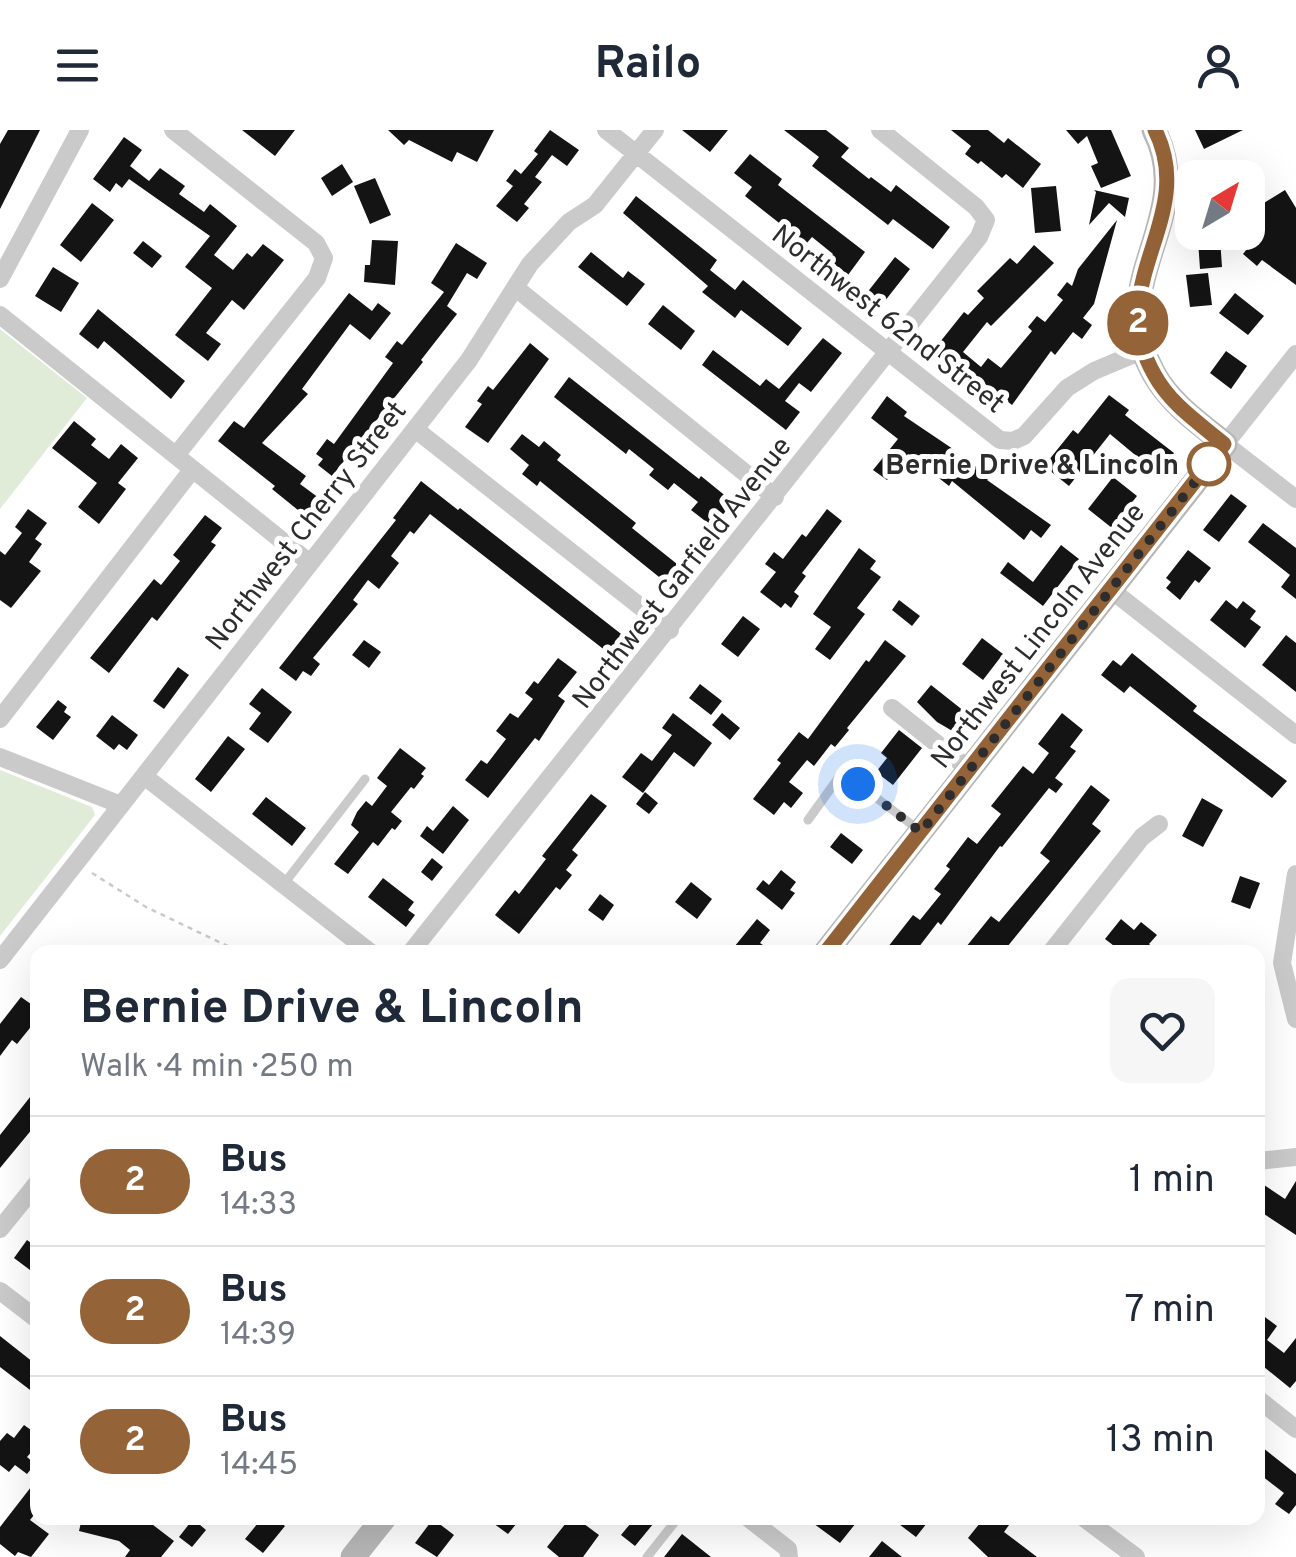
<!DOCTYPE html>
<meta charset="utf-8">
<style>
:root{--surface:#fff;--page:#f6f6f7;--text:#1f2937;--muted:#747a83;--line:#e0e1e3}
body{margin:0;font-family:Overpass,sans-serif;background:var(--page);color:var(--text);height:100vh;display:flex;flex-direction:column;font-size:38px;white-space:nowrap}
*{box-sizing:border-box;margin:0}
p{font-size:32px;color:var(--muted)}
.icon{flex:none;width:55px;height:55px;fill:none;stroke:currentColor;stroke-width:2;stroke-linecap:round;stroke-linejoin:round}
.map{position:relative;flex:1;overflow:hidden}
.side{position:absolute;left:30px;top:815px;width:1235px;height:580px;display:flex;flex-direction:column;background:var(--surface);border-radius:20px;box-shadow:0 10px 40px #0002}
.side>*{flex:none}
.badge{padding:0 20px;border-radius:32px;font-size:35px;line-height:65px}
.needle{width:65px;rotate:38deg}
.tools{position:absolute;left:1175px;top:30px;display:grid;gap:20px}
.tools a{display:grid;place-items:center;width:90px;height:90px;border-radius:20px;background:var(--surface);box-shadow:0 10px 40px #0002;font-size:50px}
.you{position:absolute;width:50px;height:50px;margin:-25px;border:8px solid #fff;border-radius:50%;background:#1a73e8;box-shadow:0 0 0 15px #1a73e833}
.map>.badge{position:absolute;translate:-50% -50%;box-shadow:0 0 0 5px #fff}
.round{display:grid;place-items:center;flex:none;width:105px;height:105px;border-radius:20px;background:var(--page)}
.overview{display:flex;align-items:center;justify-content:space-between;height:170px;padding:0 50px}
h1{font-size:48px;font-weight:700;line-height:75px}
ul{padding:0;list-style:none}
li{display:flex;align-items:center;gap:30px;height:130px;padding:0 50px;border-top:2px solid var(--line)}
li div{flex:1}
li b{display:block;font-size:38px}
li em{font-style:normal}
li .badge{min-width:110px;font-weight:700;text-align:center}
header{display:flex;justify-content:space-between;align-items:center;height:130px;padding:0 50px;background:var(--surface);font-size:45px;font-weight:700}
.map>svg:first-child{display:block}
.green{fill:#e0ecd8}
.building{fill:#141414}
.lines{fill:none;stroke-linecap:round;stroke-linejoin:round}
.path{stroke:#cacaca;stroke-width:2.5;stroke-dasharray:5 5;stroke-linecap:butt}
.lane{stroke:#cacaca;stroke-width:9}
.street{stroke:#cacaca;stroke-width:18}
.secondary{stroke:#b7b7b7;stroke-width:25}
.line-casing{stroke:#fff;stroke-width:22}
.line{stroke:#956338;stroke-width:15}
.walk{stroke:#2d2d2d;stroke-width:10;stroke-dasharray:0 18}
.stop-dot{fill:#fff;stroke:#956338;stroke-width:5}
.labels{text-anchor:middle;stroke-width:10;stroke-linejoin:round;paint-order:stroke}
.street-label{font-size:28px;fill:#2d2d2d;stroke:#fff}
.stop-label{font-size:28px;font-weight:bold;fill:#2d2d2d;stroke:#fff;text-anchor:end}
</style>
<header><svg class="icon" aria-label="menu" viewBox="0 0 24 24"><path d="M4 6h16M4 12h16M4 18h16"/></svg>Railo<svg class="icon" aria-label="person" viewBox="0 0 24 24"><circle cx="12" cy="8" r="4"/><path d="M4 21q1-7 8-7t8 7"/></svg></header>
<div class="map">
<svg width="1296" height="1427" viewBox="0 0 1296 1427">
<rect width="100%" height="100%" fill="#fff"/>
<!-- green -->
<path class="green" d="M0 199 87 268 0 379Z
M0 640 92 677 95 685 0 806Z"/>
<!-- building -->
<path class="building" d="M8 0H40L0 79V14Z
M242 0H295L275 26Z
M388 0H494L477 32 457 22 452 32 409 10 404 15Z
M550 0 579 20 567 36 552 25 535 47 542 52 524 74 529 78 517 92 496 76 513 56 506 51 515 39 521 44 538 24 534 21Z
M682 0H728L710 22Z
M784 0H826L849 18 841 27 869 49 871 47 891 62 896 55 950 97 933 119 893 89 888 95 812 36 819 27Z
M951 0H988L1004 13 1008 8 1041 34 1023 58 1006 44 1002 48 981 31 978 34 965 24 971 16Z
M1066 0H1111L1131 46 1101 58 1091 36 1098 33 1087 6 1078 14Z
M1195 0H1243L1204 19Z
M124 7 142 20 130 36 149 51 160 38 185 56 179 64 204 82 210 74 237 96 214 125 233 140 247 123 252 127 263 114 284 130 244 180 232 170 206 203 221 214 208 231 175 205 212 158 185 137 210 106 129 49 122 58 116 53 110 62 93 49Z
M750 24 782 49 778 55 865 122 848 145 829 130 833 124 812 107 806 114 745 66 752 57 734 43Z
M342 34 353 52 332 66 321 48Z
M1227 34V48H1203L1202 35Z
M375 48 391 85 370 94 354 56Z
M1056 56 1061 101 1035 103 1031 58Z
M1094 60 1129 68 1125 87 1109 73 1089 95 1096 62Z
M1285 60 1296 78V155L1262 130 1257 136 1243 124 1265 96 1254 79Z
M636 66 717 130 710 140 735 160 743 150 802 198 788 216 741 180 735 188 702 162 708 156 623 83Z
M92 73 114 90 81 132 60 115Z
M1117 90 1094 174 1083 188 1092 195 1082 209 1073 202 1055 225 1051 221 1012 275 966 239 962 245 932 222 964 182 968 185 984 168 977 161 1010 128 1017 134 1034 115 1054 133 991 196 987 192 963 222 981 237 988 228 1001 238 1032 201 1028 197 1037 186 1045 192 1063 170 1057 165 1067 152 1072 156 1078 139Z
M1220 108 1222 137 1200 139 1198 110Z
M372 110 398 111 395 155 364 152 365 135H370Z
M143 111 162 126 152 138 133 123Z
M456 113 487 133 477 149 467 143 447 176 457 184 421 230 423 232 332 346 318 335 323 329 316 324 327 309 334 314 393 233 385 227 397 211 402 215 444 162 431 153Z
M591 122 623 148 628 141 645 154 627 176 578 137Z
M895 127 910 139 881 176 866 164Z
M53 137 79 153 61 182 35 166Z
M1208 143 1212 175 1190 177 1186 145Z
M349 163 372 181 378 173 391 183 370 210 350 194 302 259 308 264 262 313 306 346 300 354 323 371 309 389 272 359 275 356 218 311 234 291 244 298Z
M1235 163 1264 186 1248 205 1219 183Z
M663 175 695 201 681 220 648 194Z
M98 179 185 251 171 269 104 211 98 219 79 204Z
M823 208 842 223 811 262 799 253 785 271 800 282 786 300 702 235 713 220 760 256 766 249 779 259Z
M530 213 549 229 488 313 465 297 482 274 477 271 488 256 493 260Z
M1226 221 1247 236 1231 259 1210 243Z
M569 247 699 349 701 346 733 372 713 397 691 380 698 372 674 353 668 360 649 345 654 339 629 319 626 324 554 267Z
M1109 265 1129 280 1125 285 1174 323 1158 344 1110 304 1069 356 1044 336 1073 300 1078 304Z
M887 266 907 282 904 286 953 319 948 325 970 342 975 336 990 347 987 350 1051 395 1041 408 1031 400 1024 410 952 351 949 356 908 324 887 350 873 340 898 309 871 288Z
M74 291 96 309 91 315 109 329 121 314 138 328 118 353 126 359 99 394 78 377 97 353 52 318Z
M522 304 539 317 544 311 561 325 557 330 636 393 632 398 682 438 669 455 540 351 537 356 522 344 529 335 510 319Z
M1113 347 1137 366 1112 398 1088 379Z
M421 351 458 380 460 378 625 507 611 525 430 384 414 404 410 401 391 426 399 433 379 459 368 450 353 470 358 474 313 528 320 534 311 546 303 541 296 551 279 538 396 390 393 388Z
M1231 364 1247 376 1219 412 1203 400Z
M28 379 47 393 35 409 42 414 29 432 41 441 11 478 0 470V421L5 425 22 403 15 397Z
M827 379 842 391 802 443 806 446 794 462 799 466 791 478 785 473 781 478 760 462 776 442 765 434 774 422 783 429 802 404 806 407Z
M205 385 222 398 211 412 216 415 157 491 152 487 109 543 90 528 154 449 161 455 180 431 173 425Z
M1263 393 1296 418V469L1281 457 1290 445 1248 412Z
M1061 415 1079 429 1043 476 1000 443 1008 432 1033 452Z
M859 418 876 431 870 439 881 447 857 478 865 484 830 530 815 519 831 497 813 484Z
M1188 420 1211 438 1199 453 1195 450 1180 470 1166 458 1171 452 1166 448Z
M899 470 920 486 912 496 892 480Z
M1226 470 1237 479 1243 471 1256 481 1250 489 1261 497 1245 518 1210 490Z
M743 486 760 499 738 527 721 514Z
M1286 505 1296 513V562L1262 535Z
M982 508 1003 524 983 550 962 534Z
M364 510 381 522 369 538 352 525Z
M885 510 906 526 847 598 849 600 835 617 831 614 814 636 807 630 789 652 803 663 791 678 784 672 774 685 753 669 781 633 777 630 799 602 808 609 866 530 869 532Z
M1132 523 1197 576 1193 581 1287 651 1272 668 1130 556 1124 563 1101 545 1113 530 1121 536Z
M558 528 577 542 558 566 565 571 539 611 535 608 488 668 465 650 481 630 487 634 506 609 496 601 510 583 518 588 533 569 525 563 534 551 538 554Z
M178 537 189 545 164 579 153 571Z
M700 554 722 571 711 585 689 568Z
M931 555 974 589 961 606 937 592 917 572Z
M262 558 292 582 268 613 249 599 261 583 249 574Z
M58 570 67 577 64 582 71 587 53 610 36 597Z
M673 583 712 613 694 637 674 622 643 663 622 647 641 623 652 631 672 605 662 598Z
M722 583 740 598 730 610 712 595Z
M1062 583 1083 600 1070 617 1076 621 1055 648 1063 654 1056 663 1049 658 1002 717 1000 716 941 795 938 792 915 822H884L913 785 920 790 941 764 934 759 950 739 946 736 968 707 977 714 1001 684 991 676 1023 636 1033 644 1049 623 1038 614Z
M112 585 138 605 127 620 119 614 114 620 96 606Z
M899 600 922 618 893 655 876 642 887 628 881 623Z
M228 606 245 619 211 662 195 649Z
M400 618 426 638 421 644 424 646 414 659 411 657 391 682 402 691 395 700 392 698 378 716 373 712 348 744 334 734 359 702 351 695 357 682 366 671 372 676 387 656 377 648Z
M1091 655 1110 670 1092 694 1101 701 1003 822H974L966 817 991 786 999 792 1050 731 1040 723Z
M645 662 658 673 649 684 636 674Z
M591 664 607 676 572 720 578 725 566 740 572 745 560 760 556 757 519 804 495 785 515 760 519 764 546 729 542 726Z
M266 667 306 698 292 716 252 684Z
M1202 668 1223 680 1203 717 1182 706Z
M453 676 469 690 443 724 420 706 427 696 433 701Z
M841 703 863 720 852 734 830 717Z
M432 728 443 737 432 751 421 742Z
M781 740 796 752 790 760 795 763 782 780 756 759 763 750 769 755Z
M1240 746 1260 753 1250 779 1231 772Z
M383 748 414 772 408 780 415 785 406 797 368 767Z
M691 752 712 769 697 789 675 772Z
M600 764 614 775 603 791 588 780Z
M757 789 770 800 760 813 773 822H730Z
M1121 789 1134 800 1141 792 1157 805 1149 814 1159 822H1122L1105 809Z
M21 867 38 879V888L17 914 12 910 0 926V894Z
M38 957V992L0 1038V1005Z
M1258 1051 1285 1069 1296 1051V1105L1258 1080Z
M27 1110 38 1118V1146L14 1128Z
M1258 1182 1277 1196 1267 1210 1284 1223 1296 1208V1251L1290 1258 1258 1232Z
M0 1206 38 1236V1266L0 1237Z
M24 1295 38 1305V1314L27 1327 35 1334 27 1344 15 1335 9 1342 0 1335V1311L7 1303 14 1308Z
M1258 1314 1296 1344V1375L1289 1384 1275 1374 1284 1363 1258 1343Z
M38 1348V1380L30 1390 49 1404 31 1427 18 1422 15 1426 0 1414V1397Z
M82 1388H144L174 1411 161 1427H125L130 1420 119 1411 79 1401Z
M262 1388H274L285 1396 263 1423 245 1409Z
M486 1388H521L508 1404Z
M570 1388H576L599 1405 583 1427H559L547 1417Z
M635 1388H658L635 1416 621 1405Z
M806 1388H860L840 1413Z
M891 1388H931L916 1407Z
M984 1388H999L1009 1395 1004 1402 1037 1427H988L968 1408Z
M193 1389 206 1400 192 1417 179 1407Z
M433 1389 454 1405 437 1427 415 1413Z
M682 1404 711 1427H664Z
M882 1411 902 1427H869Z"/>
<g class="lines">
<!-- path -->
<path class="path" d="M92 743 146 777 240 822"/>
<!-- lane -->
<path class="lane" d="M808 690 839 647 858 654 919 700
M283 755 365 649
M647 1427 678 1388"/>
<!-- street -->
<path class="street" d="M173 0 316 113 324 128 317 148 177 324
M606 0 1000 310 1013 311 1024 306 1067 258 1094 241 1144 220
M0 149 80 0
M517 159 775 367
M0 185 310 433
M1296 224 1225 314 1296 369
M415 299 670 500
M1110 459 1296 605
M892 578 970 640
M0 589 192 340
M0 627 121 675
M144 646 370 822
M1296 744 1282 833 1296 889
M411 822 979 107 986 90 976 77 880 0
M1051 822 1142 707 1159 694
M0 830 469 230 530 134 569 92 595 75 655 0
M1258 1031 1296 1027
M0 1099 38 1052
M0 1161 38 1190
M1258 1269 1296 1299
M748 1388 788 1419 789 1427
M1084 1388 1136 1427"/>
<!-- secondary -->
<path class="secondary" d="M826 822 1225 314C1199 293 1170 273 1154 244 1102 152 1199 88 1154 0
M353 1427 384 1388"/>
</g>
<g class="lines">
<defs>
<path id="line" d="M826 822 1224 314C1199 293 1170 274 1154 244 1102 152 1199 88 1155 0"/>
</defs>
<!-- line casing -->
<use href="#line" class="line-casing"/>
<!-- line -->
<use href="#line" class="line"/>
<!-- walk -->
<path class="walk" d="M858 654 921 702 1209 334"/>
</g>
<!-- markers -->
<circle class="stop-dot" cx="1209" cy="334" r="20"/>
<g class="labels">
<!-- street labels -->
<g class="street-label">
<text transform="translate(889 188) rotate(38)" y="10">Northwest 62nd Street</text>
<text transform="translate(305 395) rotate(-52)" y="10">Northwest Cherry Street</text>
<text transform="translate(681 442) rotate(-52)" y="10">Northwest Garfield Avenue</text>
<text transform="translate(1037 505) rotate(-52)" y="10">Northwest Lincoln Avenue</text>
</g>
<!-- stop labels -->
<g class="stop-label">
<text x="1179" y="344">Bernie Drive &amp; Lincoln</text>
</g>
</g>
</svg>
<div class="tools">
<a><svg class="needle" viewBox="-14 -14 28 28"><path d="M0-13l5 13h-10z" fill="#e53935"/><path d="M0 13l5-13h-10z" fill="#747a83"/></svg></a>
</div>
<div class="you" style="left:858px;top:654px"></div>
<b class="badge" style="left:1138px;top:193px;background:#956338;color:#fff">2</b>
<section class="side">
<div class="overview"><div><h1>Bernie Drive &amp; Lincoln</h1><p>Walk · 4 min · 250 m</p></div><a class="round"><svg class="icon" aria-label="heart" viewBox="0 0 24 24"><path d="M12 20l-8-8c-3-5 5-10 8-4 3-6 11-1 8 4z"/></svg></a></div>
<ul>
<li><span class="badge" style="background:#956338;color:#fff">2</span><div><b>Bus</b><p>14:33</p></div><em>1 min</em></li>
<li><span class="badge" style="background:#956338;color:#fff">2</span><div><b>Bus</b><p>14:39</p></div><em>7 min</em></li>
<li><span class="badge" style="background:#956338;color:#fff">2</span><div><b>Bus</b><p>14:45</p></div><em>13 min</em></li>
</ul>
</section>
</div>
